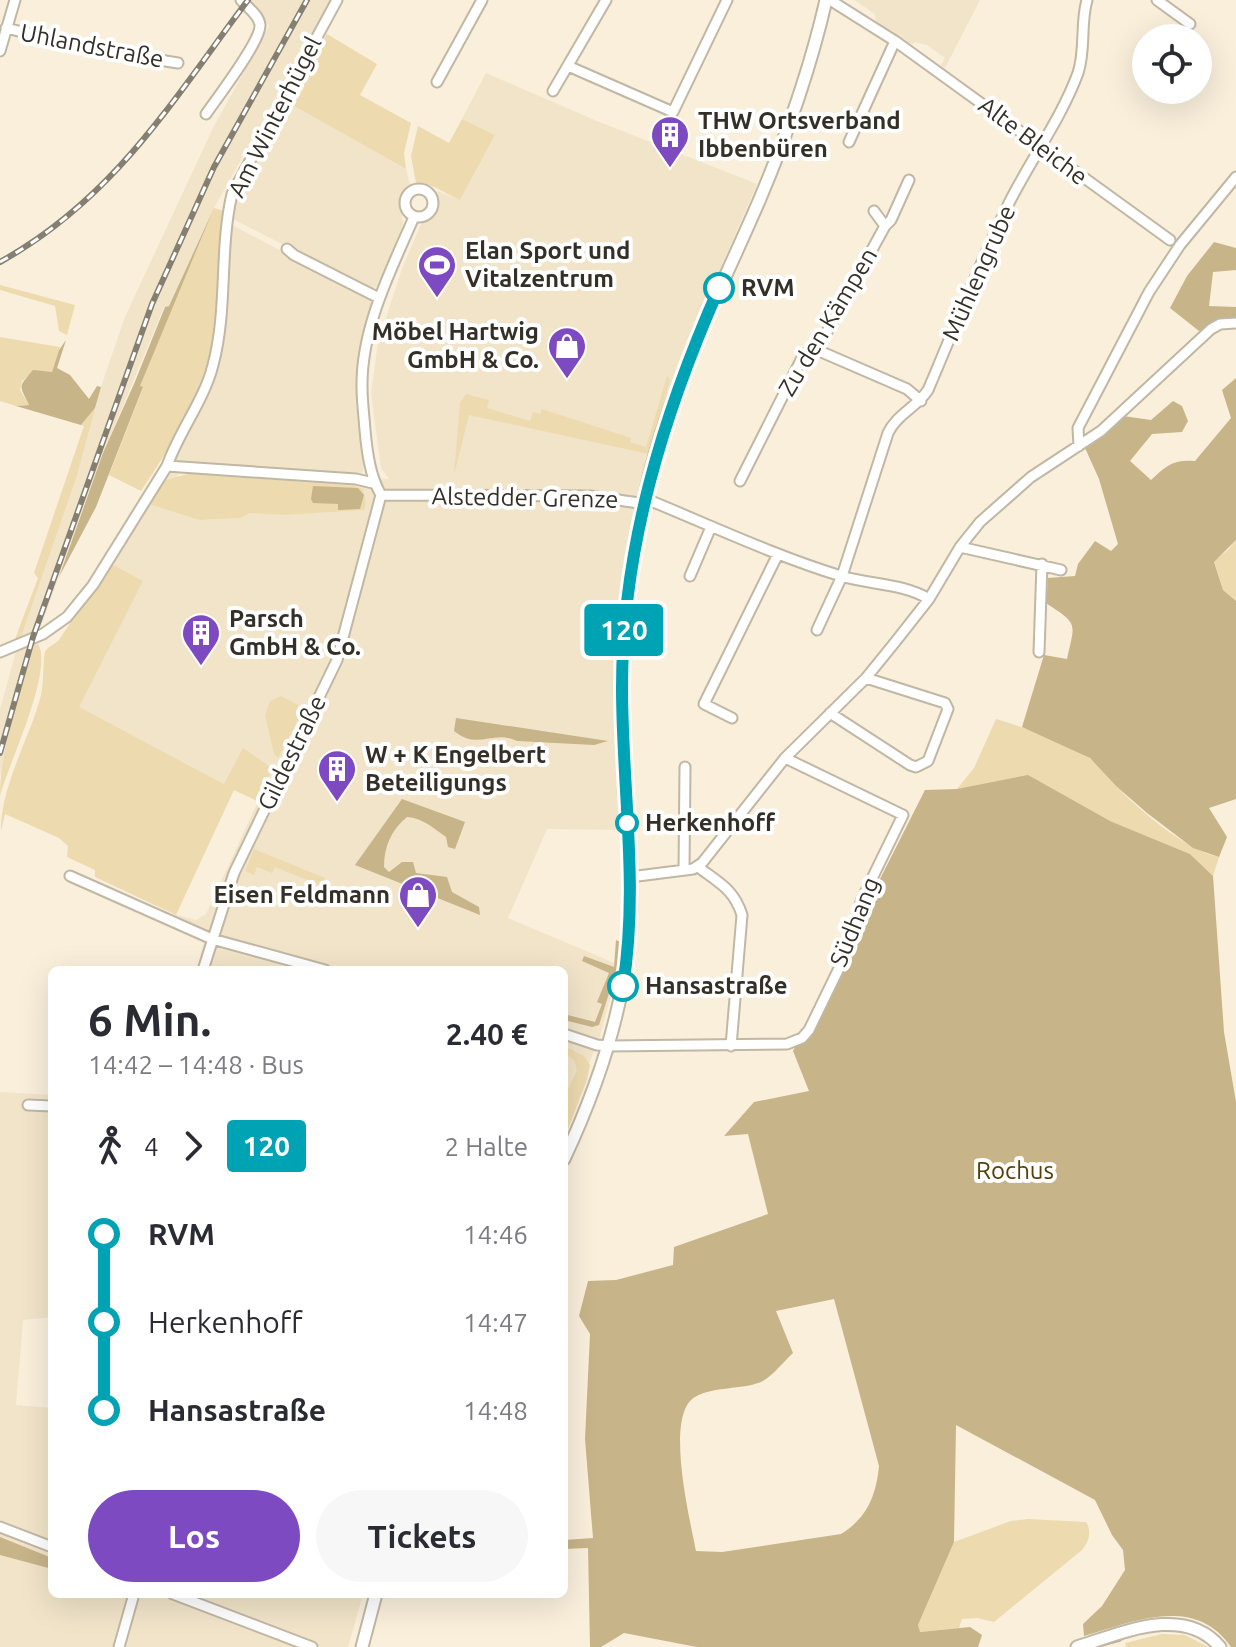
<!DOCTYPE html>
<html lang="de">
<meta charset="utf-8">
<style>
:root{--surface:#fff;--page:#f7f7f7;--text:#2b2b33;--muted:#7c7c81;--accent:#7d4ac2}
body{margin:0;font-family:Ubuntu,sans-serif;background:var(--page);color:var(--text);height:100vh;display:flex;flex-direction:column;font-size:30px;white-space:nowrap}
*{box-sizing:border-box;margin:0}
p{font-size:26px;color:var(--muted)}
.icon{flex:none;width:44px;height:44px;fill:none;stroke:currentColor;stroke-width:2;stroke-linecap:round;stroke-linejoin:round}
.map{position:relative;flex:1;overflow:hidden}
.drawer{position:absolute;left:48px;top:966px;width:520px;height:632px;display:flex;flex-direction:column;background:var(--surface);border-radius:12px;box-shadow:0 8px 32px #0002}
.drawer>*{flex:none}
.badge{padding:0 16px;border-radius:6px;font-size:28px;line-height:52px}
.fabs{position:absolute;left:1132px;top:24px;display:grid;gap:16px}
.fabs a{display:grid;place-items:center;width:80px;height:80px;border-radius:50%;background:var(--surface);box-shadow:0 8px 32px #0002;font-size:40px}
.map>.badge{position:absolute;translate:-50% -50%;box-shadow:0 0 0 4px #fff}
.legs{display:flex;align-items:center;gap:12px;height:88px;padding:0 40px;font-size:26px}
.legs p{margin-inline-start:auto}
.head{display:flex;align-items:center;justify-content:space-between;height:136px;padding:0 40px}
h1{font-size:44px;font-weight:700;line-height:60px}
.button{display:flex;gap:16px;margin-top:auto;padding:16px 40px}
.button a{flex:1;height:92px;border-radius:48px;background:var(--accent);color:#fff;font-size:32px;font-weight:700;line-height:92px;text-align:center}
.button a+a{background:var(--page);color:var(--text)}
ul{padding:0 40px;list-style:none}
li{display:flex;align-items:center;gap:28px;height:88px;font-size:30px}
li i{display:grid;place-items:center;width:12px;height:100%;margin:0 10px;background:currentColor}
li i::after{content:'';width:20px;height:20px;margin:-10px;border:6px solid;border-radius:50%;background:var(--surface)}
li p{margin-inline-start:auto}
li:first-child i{background:linear-gradient(#0000 50%,currentColor 0)}
li:last-child i{background:linear-gradient(currentColor 50%,#0000 0)}
.map>svg:first-child{display:block}
.built{fill:#f1e4c9;fill-rule:evenodd}
.green{fill:#eedaaf}
.forest{fill:#c8b489;fill-rule:evenodd}
.lines{fill:none;stroke-linecap:round;stroke-linejoin:round}
.stream{stroke:#b39f76;stroke-width:3}
.minor-casing{stroke:#c0b7a4;stroke-width:13}
.tertiary-casing{stroke:#c0b7a4;stroke-width:15}
.minor{stroke:#fff;stroke-width:9}
.tertiary{stroke:#fff;stroke-width:11}
.rail-casing{stroke:#857f72;stroke-width:6}
.rail{stroke:#fff;stroke-width:3;stroke-dasharray:9;stroke-linecap:butt}
.line-1-casing{stroke:#fff;stroke-width:18}
.line-1{stroke:#00a3b4;stroke-width:12}
.stop-1-dot{fill:#fff;stroke:#00a3b4;stroke-width:4}
.labels{text-anchor:middle;stroke-width:8;stroke-linejoin:round;paint-order:stroke}
.street-label{font-size:24px;fill:#343028;stroke:#fff}
.poi-label{font-size:24px;font-weight:bold;fill:#343028;stroke:#fff;text-anchor:start}
.stop-label{font-size:24px;font-weight:bold;fill:#343028;stroke:#fff;text-anchor:start}
.park-label{font-size:24px;fill:#544009;stroke:#fff}
</style>
<div class="map">
<svg width="1236" height="1647" viewBox="0 0 1236 1647">
<rect width="100%" height="100%" fill="#f9efdb"/>
<!-- built -->
<path class="built" d="M250 0H331L214 208 169 306 164 307 103 454 34 645 0 776V709L17 648 77 476 101 387 125 317 213 128 269 26Z
M854 0H980L945 68 941 65 945 58 927 45 914 42 912 45 876 23 875 14Z
M486 73 597 121 757 184 680 362 640 496 619 612V830L547 829 508 918 619 965 600 1036 564 1126V970H197L206 933 175 918 176 915 196 920 206 914 273 769 224 784 78 707 143 581 110 563 216 375 227 306 232 225 374 300 356 388V404L364 462 362 477 389 479 381 468 371 393 378 342 403 266 421 224 434 217 439 208 437 191 460 200 495 135 462 119ZM191 473 355 486 363 489 366 503 363 510 285 515 250 513 241 518 199 520 152 505 179 474Z
M287 102 406 169 410 185 403 191 400 200 403 224 379 286 373 288 365 286 231 218 232 209Z
M0 1092 52 1095V1317L23 1320 16 1405 52 1408V1594H363L348 1647H0Z"/>
<!-- green -->
<path class="green" d="M327 34 377 64 360 95 411 123 404 153 406 169 287 102Z
M462 119 495 135 460 200C447 195 429 181 416 183L411 156 418 126 449 143Z
M214 208 224 211C223 244 225 278 220 311 210 376 178 437 141 491L109 475 143 388 139 387Z
M0 285 75 305 67 335 59 331 55 306 0 290Z
M0 337 60 347 52 372 29 375 22 381 20 390 29 405 16 406 0 401Z
M667 376 670 380 649 454 469 415 454 475 460 403 466 394 489 400 487 408 530 421 533 412 540 414 542 409 631 438 630 442 646 447Z
M101 387 77 476 21 637 15 639 38 578 34 573 84 426 81 425 95 408Z
M191 473 355 486 363 489 366 503 364 510 285 515 250 513 241 518 199 520 152 505 150 499 166 480Z
M1236 540V601L1223 590 1214 561 1228 550Z
M110 563 143 581 79 707 224 784 243 748 273 769 257 801 234 790 176 915 95 877V870L67 857 68 846 59 838 5 814 1 831C0 787 30 738 41 695 44 683 43 658 45 652 47 647 55 644 59 640Z
M38 644C54 670 8 765 0 796 0 746 21 693 34 645Z
M281 696 304 708 278 758 274 754 265 715 270 701Z
M996 719C1026 728 1060 740 1088 757 1097 763 1105 775 1113 783 1138 809 1185 850 1219 857L1213 876 1190 854 1110 821 957 789 974 768Z
M254 849 325 878 322 886 275 867 272 873 257 867 254 875 245 871Z
M564 1046 584 1056 590 1065 587 1080 564 1139V1099L577 1070 574 1060 564 1053Z
M1028 1519 1086 1522C1092 1531 1089 1542 1082 1550L994 1622 977 1618 962 1619 959 1628 919 1632 918 1625 954 1542 1011 1521Z
M1162 1634 1185 1635 1208 1647H1126L1125 1643Z"/>
<!-- forest -->
<path class="forest" d="M214 208 140 386 143 387 96 507 59 577 103 453 134 384 165 307 169 306Z
M1214 242 1236 248V270L1213 272 1209 306 1236 307V320L1219 321 1199 331 1170 308 1187 276Z
M66 340 57 368 70 375 89 399 97 386 101 387 95 408 81 425 16 406 29 405C19 384 18 388 33 370L52 372 59 350Z
M1236 378V540L1214 562 1223 590 1236 601V799L1209 808 1227 837 1219 857 1193 848 1147 813 1116 786 1090 758 1022 727 1044 655 1067 659C1075 622 1079 625 1046 603L1048 578 1075 576 1078 564 1095 541 1111 551 1118 544 1099 479 1085 448 1123 416 1151 420 1173 401 1182 406 1188 421 1182 432 1152 434 1130 461 1151 480C1166 466 1173 459 1195 461L1231 418 1222 390Z
M313 486 358 488 364 495 360 509 338 510V504L313 503 311 499Z
M456 718 608 741 594 745 517 741C492 729 478 751 454 731Z
M1028 775 1110 821 1190 854 1213 876 1224 1032 1236 1102V1647H1231C1195 1594 1133 1622 1084 1636L1083 1624 1102 1606 1125 1570 1123 1550 1112 1535 1095 1500 956 1425 954 1542 918 1625 920 1632 970 1627 982 1635 978 1647H697L624 1633 601 1647H590L588 1548 564 1549V1540L593 1538 585 1439 590 1334 579 1316 588 1281 616 1280 673 1265 674 1247 768 1214 748 1134 724 1136 754 1102 809 1091 793 1051 925 790 957 789ZM834 1299 879 1466C876 1496 867 1518 841 1534L722 1552 696 1551C690 1520 664 1415 695 1397 714 1386 741 1390 761 1382 772 1377 784 1361 793 1353L776 1311Z
M402 799 465 822 455 849 448 847 446 837C433 828 423 818 407 817 391 830 384 847 384 867L389 872 402 862H413L416 873 447 877 452 892 479 907 480 915 355 865Z
M616 940 620 942 617 968 599 1025 592 1027 564 1020V1014L595 1022 602 1004 597 1002 609 973 582 961 584 956 614 967Z
M0 1537 52 1558V1569L0 1555Z"/>
<g class="lines">
<!-- stream -->
<path class="stream" d="M1095 1647 1120 1640"/>
<defs>
<path id="minor" d="M830 0 895 41 1170 240
M1157 0 1190 24
M6 28 97 50 178 63
M0 51 15 0
M568 66 673 112 727 0
M437 82 482 0
M553 91 606 0
M206 114C217 98 261 41 260 25 259 15 247 7 241 0
M849 142 895 41
M405 203a14 14 0 1 1 28 0a14 14 0 1 1-28 0Z
M874 211 885 226
M287 249 294 255 379 298
M817 350 907 389 921 401
M1079 446 1078 428 1149 292 1180 245 1236 177
M167 466C179 431 204 401 213 365 228 309 219 250 232 194L337 0
M740 481 804 354 817 350 885 226 891 220 909 180
M381 495 590 496 639 503 651 501C714 527 776 556 841 576 871 585 902 583 929 599
M960 547 1061 570
M690 576 711 527
M817 630 842 576 888 433C897 414 917 407 928 390 955 327 979 264 1009 203 1031 159 1061 119 1078 73 1086 49 1080 24 1087 0
M0 652 43 634 67 617 93 585 167 466 356 479 373 483
M1039 652 1042 564
M830 713 910 765 916 767 928 761 948 709 945 703 866 678
M732 718 704 704 778 554
M698 867C718 882 734 889 742 915L731 1046
M684 870 685 767
M70 876 212 939 325 970
M630 877 693 869 702 863 785 758 866 678 896 641 929 599 960 547 980 522 1031 477 1101 431 1211 329 1220 324 1236 323
M203 970 234 873 337 660 381 495C370 476 367 452 365 430 364 416 362 401 362 387 361 328 391 270 414 217
M564 1034 597 1045 608 1046 787 1044 802 1038 809 1030 844 958 862 899 903 815 785 758
M28 1105 52 1106
M0 1527 52 1547
M173 1594 312 1647
M119 1647 134 1594"/>
<path id="tertiary" d="M564 1159C594 1095 618 1028 627 957 637 888 626 816 623 746 619 665 627 585 643 505 664 397 716 301 759 201 787 135 810 70 826 0
M362 1647 376 1594
M1077 1647C1122 1633 1184 1604 1220 1647"/>
</defs>
<!-- minor casing -->
<use href="#minor" class="minor-casing"/>
<!-- tertiary casing -->
<use href="#tertiary" class="tertiary-casing"/>
<!-- minor -->
<use href="#minor" class="minor"/>
<!-- tertiary -->
<use href="#tertiary" class="tertiary"/>
<defs>
<path id="rail" d="M0 262C114 199 172 101 248 0
M0 753 33 637 152 304 214 167 307 0"/>
</defs>
<!-- rail casing -->
<use href="#rail" class="rail-casing"/>
<!-- rail -->
<use href="#rail" class="rail"/>
</g>
<g class="lines">
<defs>
<path id="line-1" d="M623 986C639 887 622 787 622 688 622 548 663 415 719 288"/>
</defs>
<!-- line-1 casing -->
<use href="#line-1" class="line-1-casing"/>
<!-- line-1 -->
<use href="#line-1" class="line-1"/>
</g>
<!-- icons -->
<defs>
<symbol id="building-pin" viewBox="-11 -11 22 30"><path d="M0 17L-7.5 6A9.5 9.5 0 1 1 7.5 6Z" fill="#7d4ac2" stroke="#fff"/><path d="M-4-6H4V6H1V3H-1V6H-4ZM-2.5-4.3h1.7v1.8h-1.7ZM.8-4.3h1.7v1.8H.8ZM-2.5-1h1.7V.8h-1.7ZM.8-1h1.7V.8H.8Z" fill="#fff"/></symbol>
<symbol id="stadium-pin" viewBox="-11 -11 22 30"><path d="M0 17L-7.5 6A9.5 9.5 0 1 1 7.5 6Z" fill="#7d4ac2" stroke="#fff"/><path d="M0-5a6.5 5 0 1 0 0 10a6.5 5 0 1 0 0-10ZM-3.5-1.8h7v3.6h-7Z" fill="#fff"/></symbol>
<symbol id="shop-pin" viewBox="-11 -11 22 30"><path d="M0 17L-7.5 6A9.5 9.5 0 1 1 7.5 6Z" fill="#7d4ac2" stroke="#fff"/><path d="M-5-2.5h2.3a2.7 3.5 0 0 1 5.4 0H5L5.5 6h-11ZM-1.5-2.5h3a1.5 2.3 0 0 0-3 0Z" fill="#fff"/></symbol>
</defs>
<g fill-rule="evenodd">
<use href="#building-pin" x="648" y="113" width="44" height="60"/>
<use href="#stadium-pin" x="415" y="243" width="44" height="60"/>
<use href="#shop-pin" x="545" y="324" width="44" height="60"/>
<use href="#building-pin" x="179" y="611" width="44" height="60"/>
<use href="#building-pin" x="315" y="747" width="44" height="60"/>
<use href="#shop-pin" x="396" y="873" width="44" height="60"/>
</g>
<!-- markers -->
<g class="stop-1-dot">
<circle cx="719" cy="288" r="14"/>
<circle cx="627" cy="823" r="10"/>
<circle cx="623" cy="986" r="14"/>
</g>
<g class="labels">
<!-- street labels -->
<g class="street-label">
<text transform="translate(92 46) rotate(11)" y="8">Uhlandstraße</text>
<text transform="translate(275 117) rotate(-63)" y="8">Am Winterhügel</text>
<text transform="translate(1033 141) rotate(37)" y="8">Alte Bleiche</text>
<text transform="translate(979 273) rotate(-66)" y="8">Mühlengrube</text>
<text transform="translate(828 322) rotate(-59)" y="8">Zu den Kämpen</text>
<text transform="translate(525 498) rotate(1)" y="8">Alstedder Grenze</text>
<text transform="translate(292 753) rotate(-64)" y="8">Gildestraße</text>
<text transform="translate(855 922) rotate(-68)" y="8">Südhang</text>
</g>
<!-- poi labels -->
<g class="poi-label">
<text x="698" y="129">THW Ortsverband<tspan x="698" dy="28">Ibbenbüren</tspan></text>
<text x="465" y="259">Elan Sport und<tspan x="465" dy="28">Vitalzentrum</tspan></text>
<text x="539" y="340" text-anchor="end">Möbel Hartwig<tspan x="539" dy="28">GmbH &amp; Co.</tspan></text>
<text x="229" y="627">Parsch<tspan x="229" dy="28">GmbH &amp; Co.</tspan></text>
<text x="365" y="763">W + K Engelbert<tspan x="365" dy="28">Beteiligungs</tspan></text>
<text x="390" y="903" text-anchor="end">Eisen Feldmann</text>
</g>
<!-- stop labels -->
<g class="stop-label">
<text x="741" y="296">RVM</text>
<text x="645" y="831">Herkenhoff</text>
<text x="645" y="994">Hansastraße</text>
</g>
<!-- park labels -->
<g class="park-label">
<text x="1015" y="1179">Rochus</text>
</g>
</g>
</svg>
<div class="fabs">
<a><svg class="icon" aria-label="locate" viewBox="0 0 24 24"><circle cx="12" cy="12" r="6"/><path d="M12 2v4M12 18v4M2 12h4M18 12h4"/></svg></a>
</div>
<b class="badge" style="left:624px;top:630px;background:#00a3b4;color:#fff">120</b>
<section class="drawer">
<div class="head"><div><h1>6 Min.</h1><p>14:42 – 14:48 · Bus</p></div><b>2.40 €</b></div>
<div class="legs"><svg class="icon" aria-label="walk" viewBox="0 0 24 24"><circle cx="13" cy="4" r="2"/><path d="M13 8l-2 6 4 7M11 14l-3 7M7 12l3-4h3l4 4"/></svg>4<svg class="icon" aria-label="forward" viewBox="0 0 24 24"><path d="M9 5l7 7-7 7"/></svg><b class="badge" style="background:#00a3b4;color:#fff">120</b><p>2 Halte</p></div>
<ul>
<li><i style="color:#00a3b4"></i><b>RVM</b><p>14:46</p></li>
<li><i style="color:#00a3b4"></i><span>Herkenhoff</span><p>14:47</p></li>
<li><i style="color:#00a3b4"></i><b>Hansastraße</b><p>14:48</p></li>
</ul>
<div class="button"><a>Los</a><a>Tickets</a></div>
</section>
</div>
